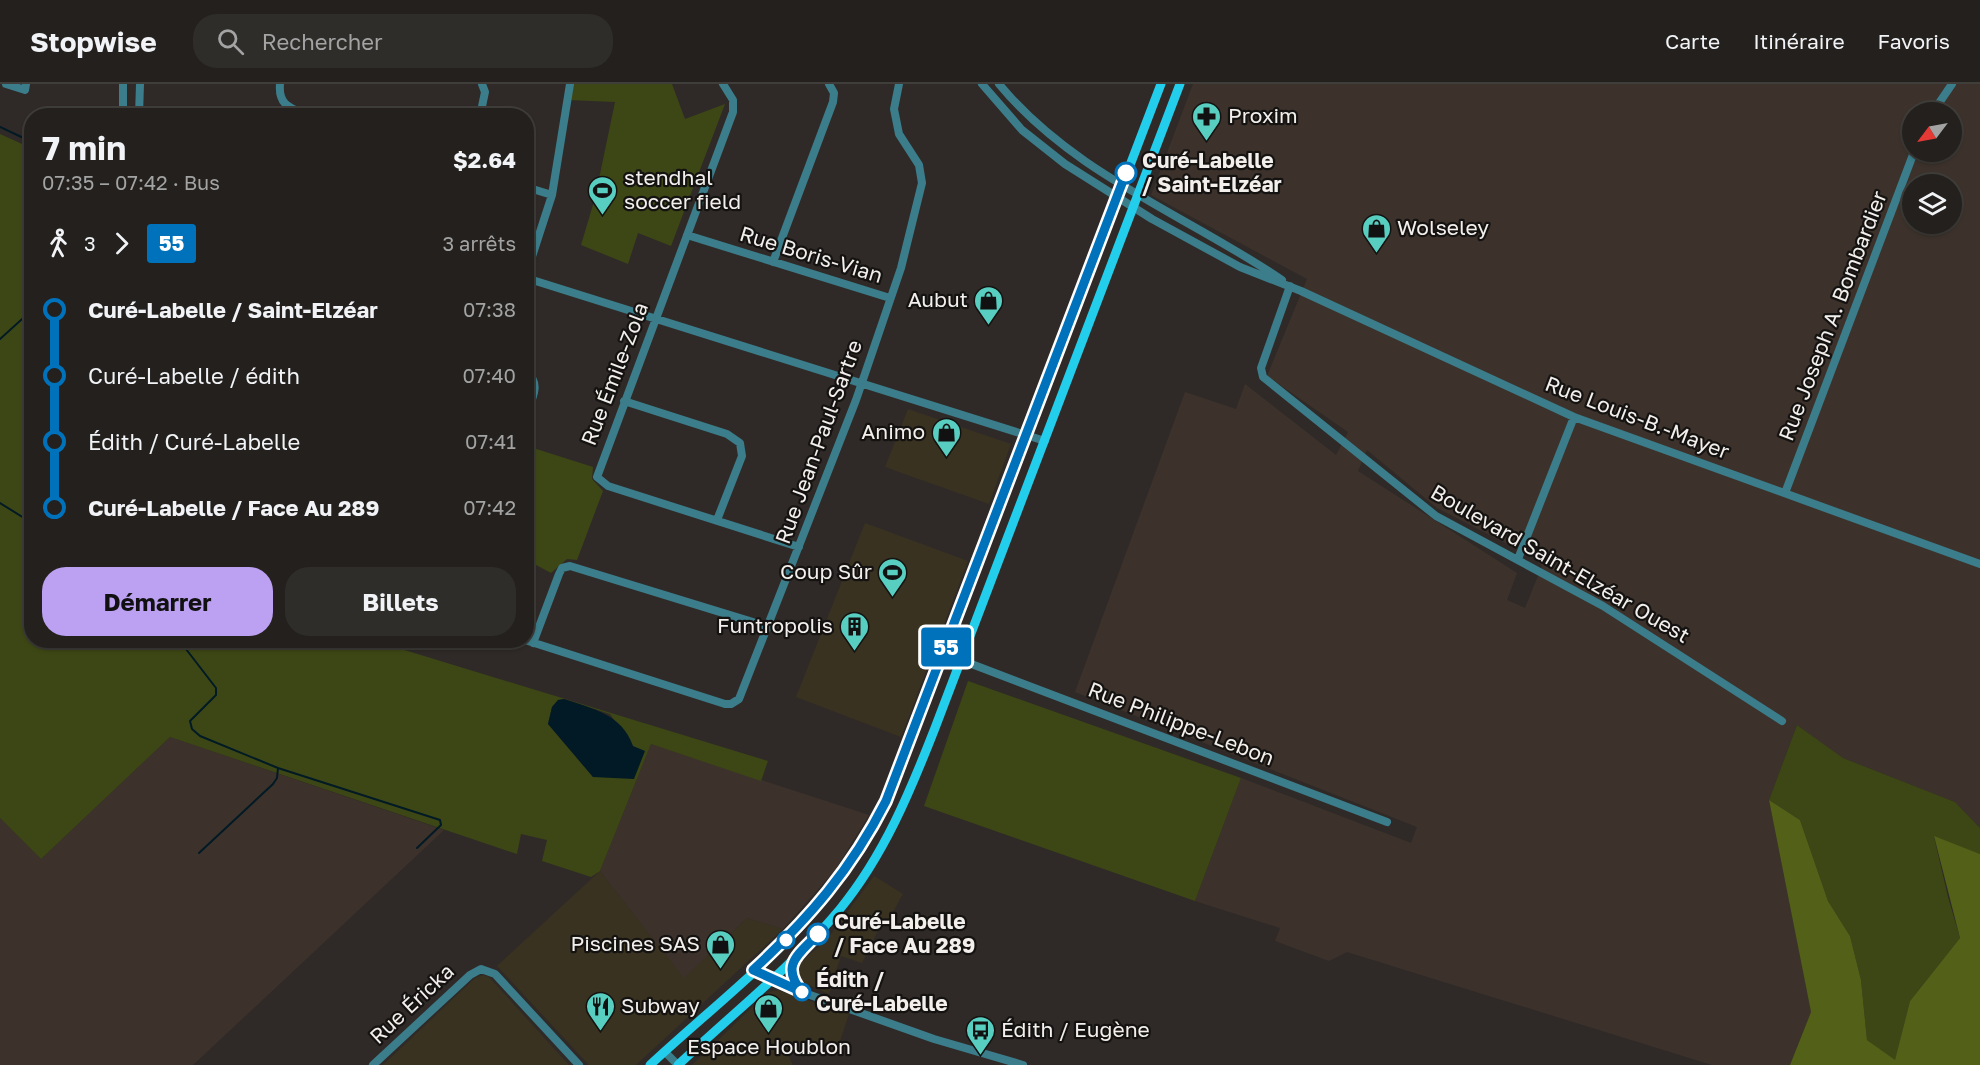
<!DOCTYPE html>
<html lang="fr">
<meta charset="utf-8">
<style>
:root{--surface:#23201d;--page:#2f2d2a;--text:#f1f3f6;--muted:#a3a3a4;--line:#403e3b;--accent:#bca0f2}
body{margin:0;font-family:"Golos Text",sans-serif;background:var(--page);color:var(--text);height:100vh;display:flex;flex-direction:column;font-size:22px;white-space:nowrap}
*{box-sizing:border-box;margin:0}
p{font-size:20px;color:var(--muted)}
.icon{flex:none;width:33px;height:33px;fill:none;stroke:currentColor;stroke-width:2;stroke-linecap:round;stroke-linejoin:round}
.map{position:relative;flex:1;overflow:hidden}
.panel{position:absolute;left:24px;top:24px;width:510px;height:540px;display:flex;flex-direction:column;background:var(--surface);border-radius:24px;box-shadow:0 2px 4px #0004,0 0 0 2px var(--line)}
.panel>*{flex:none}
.badge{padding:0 12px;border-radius:4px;font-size:21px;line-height:39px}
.needle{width:39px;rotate:238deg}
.buttons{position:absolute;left:1902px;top:18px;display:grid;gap:12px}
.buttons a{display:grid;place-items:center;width:60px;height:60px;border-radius:50%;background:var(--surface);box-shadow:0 2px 4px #0004,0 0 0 2px var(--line);font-size:30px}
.map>.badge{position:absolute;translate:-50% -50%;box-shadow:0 0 0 3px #fff}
.legs{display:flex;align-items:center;gap:9px;height:66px;padding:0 18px;font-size:20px}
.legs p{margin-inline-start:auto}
.headline{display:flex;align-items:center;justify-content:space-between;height:102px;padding:0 18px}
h1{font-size:33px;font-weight:700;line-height:45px}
.button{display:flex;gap:12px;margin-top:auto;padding:12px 18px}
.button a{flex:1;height:69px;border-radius:24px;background:var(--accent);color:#111;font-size:24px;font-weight:700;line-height:69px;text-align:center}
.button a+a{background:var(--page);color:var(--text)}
ul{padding:0 18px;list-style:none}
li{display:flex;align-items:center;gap:21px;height:66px;font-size:22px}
li i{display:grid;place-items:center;width:9px;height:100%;margin:0 8px;background:currentColor}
li i::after{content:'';width:15px;height:15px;margin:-8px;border:4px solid;border-radius:50%;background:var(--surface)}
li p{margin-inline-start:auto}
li:first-child i{background:linear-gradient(#0000 50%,currentColor 0)}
li:last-child i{background:linear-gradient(currentColor 50%,#0000 0)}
header{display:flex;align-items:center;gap:36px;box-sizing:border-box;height:84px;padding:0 30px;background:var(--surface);border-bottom:2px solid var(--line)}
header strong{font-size:28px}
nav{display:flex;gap:33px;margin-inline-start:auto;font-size:21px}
.search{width:420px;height:54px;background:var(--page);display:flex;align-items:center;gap:15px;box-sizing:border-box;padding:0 21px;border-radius:24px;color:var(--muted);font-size:22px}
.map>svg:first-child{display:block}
.commercial{fill:#393221}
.built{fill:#3c322b;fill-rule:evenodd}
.green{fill:#3d4715;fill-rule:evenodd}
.forest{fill:#526018}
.water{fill:#021a25}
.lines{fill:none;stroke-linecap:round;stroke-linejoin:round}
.stream{stroke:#021a25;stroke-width:2}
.minor{stroke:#3b7d8b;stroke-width:8}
.major{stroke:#22ceeb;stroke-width:9}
.line-1-casing{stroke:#fff;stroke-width:14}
.line-1{stroke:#0072bc;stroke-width:9}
.stop-1-dot{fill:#fff;stroke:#0072bc;stroke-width:3}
.labels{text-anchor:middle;stroke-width:4.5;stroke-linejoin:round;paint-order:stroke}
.poi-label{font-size:21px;fill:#f2efec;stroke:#151311;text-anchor:start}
.stop-label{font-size:21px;font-weight:bold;fill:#f2efec;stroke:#151311;text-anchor:start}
.street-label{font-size:21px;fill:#f2efec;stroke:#151311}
</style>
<header>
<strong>Stopwise</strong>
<div class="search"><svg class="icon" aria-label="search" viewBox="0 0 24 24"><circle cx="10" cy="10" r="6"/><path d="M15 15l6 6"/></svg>Rechercher</div>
<nav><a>Carte</a><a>Itinéraire</a><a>Favoris</a></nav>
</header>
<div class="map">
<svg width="1980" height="981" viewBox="0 0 1980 981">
<rect width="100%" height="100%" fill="#2f2a27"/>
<!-- commercial -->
<path class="commercial" d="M908 325 1011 360 989 420 885 383Z
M865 439 968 477 901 653 796 613Z
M600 787 684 893 747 834 783 845 636 981H589L497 882Z
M874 792 903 810 889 835 884 834 862 879 841 872 829 910 800 897 795 889 798 881 828 854Z
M483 891 489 893 569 981H383L475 894Z
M777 906 849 930 837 966 808 958 787 969 793 981H692L768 908Z"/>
<!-- built -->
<path class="built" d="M1193 0H1980V744L1955 718 1843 674 1797 641 1769 716 1811 928 1790 981H1712L1347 868 1329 877 1275 857 1280 844 1195 817 1241 694 1411 759 1417 743 1075 608 1185 308 1236 325 1245 300 1336 371 1348 348 1267 292 1307 195 1151 111ZM1912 28H1952V68H1912ZM1912 100H1952V140H1912ZM1367 366 1437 424 1509 461 1514 457 1533 467V473L1542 482 1525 524 1507 516 1517 489 1358 387Z
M170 653 444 746 193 981H0V734L41 775Z
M651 660 869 731 835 786 783 845 747 834 684 894 600 787Z"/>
<!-- green -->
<path class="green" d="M570 0H672L685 35 725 20 671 162 638 149 628 180 581 161 595 114 615 18 568 16Z
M0 50 31 64 32 556 375 557 768 677 761 697 651 660 600 787 591 793 542 777 547 756 521 750 517 770 170 653 41 775 0 734ZM564 615 610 630 633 663 593 693 548 640 552 623 558 616Z
M527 362 593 383 592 395 603 407 577 476 567 475 551 489 527 476Z
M968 597 1241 694 1195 817 924 722Z
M1797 641 1843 674 1955 718 1980 744V770L1934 753 1948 813 1960 854 1910 917 1895 977 1867 956 1861 896 1850 852 1828 817 1800 736 1769 716Z"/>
<!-- forest -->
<path class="forest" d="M1769 716 1800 736 1828 817 1850 852 1861 896 1867 956 1895 976 1910 917 1960 854 1934 752 1980 770V981H1790L1811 928Z"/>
<!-- water -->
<path class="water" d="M564 615C593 625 622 630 633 662L645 667 634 695 593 693 548 640 552 623 558 616Z"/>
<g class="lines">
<!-- stream -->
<path class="stream" d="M0 43 32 58
M0 255 32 226
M0 419 32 439
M179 556 216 604V611L190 637 192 645 200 652 278 684 440 736 441 741 417 764
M199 769 273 700 277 694 278 684"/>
<!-- minor -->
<path class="minor" d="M6 0 25 6 26 0
M280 0C278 22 291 24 309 32
M723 0 733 16V28L597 393 608 402 799 463
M982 0 1022 46 1065 80 1152 135 1240 183 1301 207 1574 333 1980 480
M999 0C1074 91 1187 131 1282 196
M1933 28 1952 0
M123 32V0
M139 32 140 0
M480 32 485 8 482 0
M526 103 552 111
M687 151 890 214
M773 178 833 18 834 9 829 0
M526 191 552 111 570 0
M526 194 1045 357
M1290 202 1261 284 1263 293 1436 432 1603 522 1782 637
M526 288C542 299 532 315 526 330
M624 317 727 350 740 359 742 372 717 436
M1785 409 1914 68
M1518 475 1574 333
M525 556 725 620H731L739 615 856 316 901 184 922 99 919 81 899 50 894 25 899 0
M533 559 559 490 562 484 570 482 769 543
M961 576 1387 738
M753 886 782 901 934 955 1023 981
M665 968 678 981
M373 981 470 891 481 885 495 890 579 981"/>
<!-- major -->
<path class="major" d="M795 874 791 892 802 908
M650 981C708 927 775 876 825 814 858 772 883 726 903 676L1161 0
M678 981C732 930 792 883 840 825 884 771 910 708 935 644L1180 0"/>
</g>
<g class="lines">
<defs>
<path id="line-1" d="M818 850C798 871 780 881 802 908L753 886C809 834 851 786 886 717L1126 89"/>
</defs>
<!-- line-1 casing -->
<use href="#line-1" class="line-1-casing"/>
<!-- line-1 -->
<use href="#line-1" class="line-1"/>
</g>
<!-- icons -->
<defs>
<symbol id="pharmacy-pin" viewBox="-11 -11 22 30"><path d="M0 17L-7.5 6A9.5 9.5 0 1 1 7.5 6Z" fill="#58cec1" stroke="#151311"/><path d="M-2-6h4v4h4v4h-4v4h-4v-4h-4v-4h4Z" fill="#111"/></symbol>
<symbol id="stadium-pin" viewBox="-11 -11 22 30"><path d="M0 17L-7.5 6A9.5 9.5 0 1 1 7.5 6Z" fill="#58cec1" stroke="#151311"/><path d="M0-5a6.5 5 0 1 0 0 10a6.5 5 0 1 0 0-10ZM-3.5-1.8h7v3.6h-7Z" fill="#111"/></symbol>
<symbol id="shop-pin" viewBox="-11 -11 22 30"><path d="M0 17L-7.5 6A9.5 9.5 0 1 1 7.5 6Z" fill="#58cec1" stroke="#151311"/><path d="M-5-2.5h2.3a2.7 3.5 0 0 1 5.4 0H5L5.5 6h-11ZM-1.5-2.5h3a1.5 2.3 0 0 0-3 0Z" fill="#111"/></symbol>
<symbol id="building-pin" viewBox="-11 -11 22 30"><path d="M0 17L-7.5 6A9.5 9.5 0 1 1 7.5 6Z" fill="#58cec1" stroke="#151311"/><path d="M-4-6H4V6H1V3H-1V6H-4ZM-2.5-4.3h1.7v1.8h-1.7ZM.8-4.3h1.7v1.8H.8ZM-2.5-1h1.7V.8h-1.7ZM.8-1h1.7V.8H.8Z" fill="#111"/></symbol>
<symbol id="restaurant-pin" viewBox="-11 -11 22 30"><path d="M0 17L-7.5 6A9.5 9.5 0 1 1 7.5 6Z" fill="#58cec1" stroke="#151311"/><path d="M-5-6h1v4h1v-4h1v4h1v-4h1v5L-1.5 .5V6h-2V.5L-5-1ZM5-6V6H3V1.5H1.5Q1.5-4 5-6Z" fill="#111"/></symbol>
<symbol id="bus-pin" viewBox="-11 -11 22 30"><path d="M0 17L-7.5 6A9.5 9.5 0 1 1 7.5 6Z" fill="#58cec1" stroke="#151311"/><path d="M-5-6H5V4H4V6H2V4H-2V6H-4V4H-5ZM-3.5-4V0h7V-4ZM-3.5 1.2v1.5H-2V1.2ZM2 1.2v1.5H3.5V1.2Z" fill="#111"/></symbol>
</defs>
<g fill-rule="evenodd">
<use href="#pharmacy-pin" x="1190" y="16" width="33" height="45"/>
<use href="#stadium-pin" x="586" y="90" width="33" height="45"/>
<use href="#shop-pin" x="1360" y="128" width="33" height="45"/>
<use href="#shop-pin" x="972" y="200" width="33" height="45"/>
<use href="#shop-pin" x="930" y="332" width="33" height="45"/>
<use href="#stadium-pin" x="876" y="472" width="33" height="45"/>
<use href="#building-pin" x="838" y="526" width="33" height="45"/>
<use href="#shop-pin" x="704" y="844" width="33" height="45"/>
<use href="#restaurant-pin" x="584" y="906" width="33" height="45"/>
<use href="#shop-pin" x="752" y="908" width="33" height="45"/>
<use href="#bus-pin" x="964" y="930" width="33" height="45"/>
</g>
<!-- markers -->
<g class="stop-1-dot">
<circle cx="1126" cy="89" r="10"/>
<circle cx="818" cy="850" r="10"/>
<circle cx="786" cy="856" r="8"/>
<circle cx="802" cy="908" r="8"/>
</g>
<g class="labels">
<!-- poi labels -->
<g class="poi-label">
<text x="1228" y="39">Proxim</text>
<text x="624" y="101">stendhal<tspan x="624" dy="24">soccer field</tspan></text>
<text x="1397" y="151">Wolseley</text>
<text x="968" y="223" text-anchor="end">Aubut</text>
<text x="925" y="355" text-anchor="end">Animo</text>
<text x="872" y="495" text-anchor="end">Coup Sûr</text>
<text x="833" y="549" text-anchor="end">Funtropolis</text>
<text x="700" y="867" text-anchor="end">Piscines SAS</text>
<text x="621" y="929">Subway</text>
<text x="1001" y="953">Édith / Eugène</text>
<text x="769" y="970" text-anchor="middle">Espace Houblon</text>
</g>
<!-- stop labels -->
<g class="stop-label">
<text x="1142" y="84">Curé-Labelle<tspan x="1142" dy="24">/ Saint-Elzéar</tspan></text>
<text x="834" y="845">Curé-Labelle<tspan x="834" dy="24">/ Face Au 289</tspan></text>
<text x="816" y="903">Édith /<tspan x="816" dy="24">Curé-Labelle</tspan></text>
</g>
<!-- street labels -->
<g class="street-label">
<text transform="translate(811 171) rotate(17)" y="7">Rue Boris-Vian</text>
<text transform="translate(1833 232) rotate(-69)" y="7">Rue Joseph A. Bombardier</text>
<text transform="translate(615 290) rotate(-69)" y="7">Rue Émile-Zola</text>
<text transform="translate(1637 334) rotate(21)" y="7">Rue Louis-B.-Mayer</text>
<text transform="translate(819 358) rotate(-70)" y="7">Rue Jean-Paul-Sartre</text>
<text transform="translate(1560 480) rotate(30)" y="7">Boulevard Saint-Elzéar Ouest</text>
<text transform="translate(1181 640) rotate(21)" y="7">Rue Philippe-Lebon</text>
<text transform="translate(412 920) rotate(-43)" y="7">Rue Éricka</text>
</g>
</g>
</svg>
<div class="buttons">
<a><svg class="needle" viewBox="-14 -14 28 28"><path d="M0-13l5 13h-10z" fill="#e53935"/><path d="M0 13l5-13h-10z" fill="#a3a3a4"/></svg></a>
<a><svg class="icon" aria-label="layers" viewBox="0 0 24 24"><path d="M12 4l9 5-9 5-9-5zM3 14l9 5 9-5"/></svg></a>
</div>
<b class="badge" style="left:946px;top:563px;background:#0072bc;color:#fff">55</b>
<section class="panel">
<div class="headline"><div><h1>7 min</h1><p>07:35 – 07:42 · Bus</p></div><b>$2.64</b></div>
<div class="legs"><svg class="icon" aria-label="walk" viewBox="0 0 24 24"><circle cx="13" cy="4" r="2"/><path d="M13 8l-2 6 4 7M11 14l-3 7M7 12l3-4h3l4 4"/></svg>3<svg class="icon" aria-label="forward" viewBox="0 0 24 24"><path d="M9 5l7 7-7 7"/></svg><b class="badge" style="background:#0072bc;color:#fff">55</b><p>3 arrêts</p></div>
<ul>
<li><i style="color:#0072bc"></i><b>Curé-Labelle / Saint-Elzéar</b><p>07:38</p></li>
<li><i style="color:#0072bc"></i><span>Curé-Labelle / édith</span><p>07:40</p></li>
<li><i style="color:#0072bc"></i><span>Édith / Curé-Labelle</span><p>07:41</p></li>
<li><i style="color:#0072bc"></i><b>Curé-Labelle / Face Au 289</b><p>07:42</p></li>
</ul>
<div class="button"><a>Démarrer</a><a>Billets</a></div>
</section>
</div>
